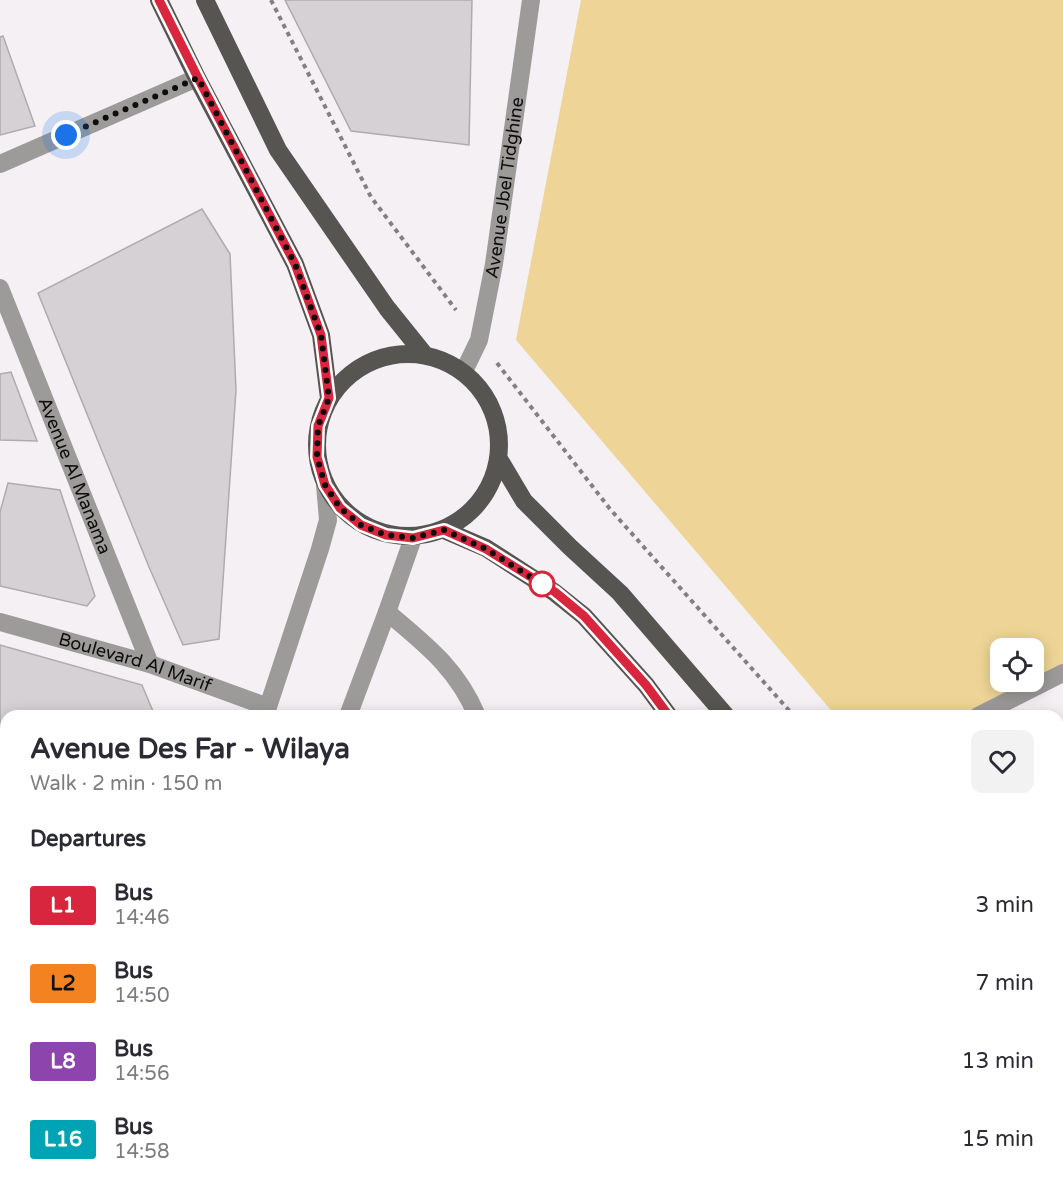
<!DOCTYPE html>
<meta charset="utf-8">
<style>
:root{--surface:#fff;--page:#f2f2f3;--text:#2b2b33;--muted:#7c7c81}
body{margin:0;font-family:"Varela Round",sans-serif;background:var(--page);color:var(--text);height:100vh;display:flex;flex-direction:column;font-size:22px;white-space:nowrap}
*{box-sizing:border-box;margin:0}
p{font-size:20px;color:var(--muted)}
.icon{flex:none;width:33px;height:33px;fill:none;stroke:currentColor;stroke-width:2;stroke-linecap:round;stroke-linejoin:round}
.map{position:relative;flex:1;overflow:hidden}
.panel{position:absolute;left:0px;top:710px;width:1064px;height:482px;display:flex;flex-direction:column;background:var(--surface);border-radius:18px 18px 0 0;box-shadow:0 3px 15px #0003}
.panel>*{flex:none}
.badge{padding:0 12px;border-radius:4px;font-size:21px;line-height:39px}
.tools{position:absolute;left:990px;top:638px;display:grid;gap:12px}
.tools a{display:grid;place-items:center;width:54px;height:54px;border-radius:12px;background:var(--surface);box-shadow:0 3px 15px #0003;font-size:30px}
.you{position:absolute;width:30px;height:30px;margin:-15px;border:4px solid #fff;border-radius:50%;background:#1a73e8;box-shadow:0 0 0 9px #1a73e833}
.map>.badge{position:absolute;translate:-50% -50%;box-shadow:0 0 0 3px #fff}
h2{padding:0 30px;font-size:22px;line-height:54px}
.round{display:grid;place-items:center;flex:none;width:63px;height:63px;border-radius:12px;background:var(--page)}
.headline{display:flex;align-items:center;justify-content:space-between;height:102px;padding:0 30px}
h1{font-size:28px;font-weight:700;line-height:45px}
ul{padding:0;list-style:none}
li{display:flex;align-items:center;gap:18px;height:78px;padding:0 30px}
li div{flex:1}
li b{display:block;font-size:22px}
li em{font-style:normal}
li .badge{min-width:66px;font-weight:700;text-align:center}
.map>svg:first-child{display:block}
.green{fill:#eed597;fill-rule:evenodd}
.building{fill:#d5d1d5;stroke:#afabaf;stroke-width:1.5}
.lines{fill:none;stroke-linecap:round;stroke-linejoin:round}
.path{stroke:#838083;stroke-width:4;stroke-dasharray:4.5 4.5;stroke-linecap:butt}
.street{stroke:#9c9b99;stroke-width:18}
.primary{stroke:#575552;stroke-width:18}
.line-casing{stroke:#fff;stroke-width:14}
.line{stroke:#d7263d;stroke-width:9}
.walk{stroke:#0e0d0e;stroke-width:6;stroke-dasharray:0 10.8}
.stop-dot{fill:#fff;stroke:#d7263d;stroke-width:3}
.labels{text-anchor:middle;stroke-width:4.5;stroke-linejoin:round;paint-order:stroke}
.street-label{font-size:18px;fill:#0e0d0e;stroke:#f4f0f4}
</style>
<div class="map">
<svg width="1063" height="1190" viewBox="0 0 1063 1190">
<rect width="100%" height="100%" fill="#f4f0f4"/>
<!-- green -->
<path class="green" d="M581 0H1063V675L984 715H835L516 340ZM1000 648H1034V681H1000Z"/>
<!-- building -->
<path class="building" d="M285 0H472L469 145 351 131Z
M3 36 35 126 0 135V37Z
M202 209 230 254 236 390 219 639 183 645 149 567 38 293Z
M11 372 37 441 0 440V374Z
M8 483 60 490 95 596 87 606 0 586V512Z
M0 645 142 685 155 716H6V963L3 966 0 965Z
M1058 744 1063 751V758L1058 762Z
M33 1185H212L217 1190H29Z
M274 1185H401L397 1190H270Z"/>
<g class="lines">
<!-- path -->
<path class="path" d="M271 0 371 197 456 310
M497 363 610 509 794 716
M1058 1020 1063 1027"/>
<!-- street -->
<g class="street">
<path d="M0 164 197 78"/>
<path id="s1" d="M0 288 150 664"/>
<path id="s2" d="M464 371 479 340 494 264 531 0"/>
<path d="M387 612C425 644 457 668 477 716"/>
<path id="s3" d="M0 622 150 664 268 707"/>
<path d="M265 716 320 549 328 520 325 485"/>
<path d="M348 716 387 612 413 538"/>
<path d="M978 716 1063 673"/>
<path d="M1058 893 1063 890"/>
<path d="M0 1097 6 1089"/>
<path d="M675 1185 677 1190"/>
<path d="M17 1190 21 1185"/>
</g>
<!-- primary -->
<path class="primary" d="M159 0 197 78 295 264 321 335 329 398
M205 0 278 150 387 308 424 354
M317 445a91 91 0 1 1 182 0a91 91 0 1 1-182 0Z
M499 459 524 501 570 547 620 593 726 716
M444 530 486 548 554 592 584 616 646 685 669 716
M1058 1122 1063 1129
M1054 1185 1057 1190"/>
</g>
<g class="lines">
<defs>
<path id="line" d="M159 0 198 78 295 264 321 335 329 398 318 426 317 457 325 485 340 508 361 525 386 535 413 538 444 530 486 549 555 592 584 616 646 685 669 716"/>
</defs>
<!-- line casing -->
<use href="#line" class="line-casing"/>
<!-- line -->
<use href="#line" class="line"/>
<!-- walk -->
<path class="walk" d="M66 135 198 78 295 264 321 335 329 398 318 426 317 457 325 485 340 508 361 525 386 535 413 538 444 530 486 549 542 584"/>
</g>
<!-- markers -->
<circle class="stop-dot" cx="542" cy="584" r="12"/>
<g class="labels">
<!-- street labels -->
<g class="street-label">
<text dy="6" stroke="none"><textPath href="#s2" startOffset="189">Avenue Jbel Tidghine</textPath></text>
<text dy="6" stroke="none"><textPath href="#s1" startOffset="202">Avenue Al Manama</textPath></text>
<text dy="6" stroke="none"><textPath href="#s3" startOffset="141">Boulevard Al Marif</textPath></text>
</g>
</g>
</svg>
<div class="tools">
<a><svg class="icon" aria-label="locate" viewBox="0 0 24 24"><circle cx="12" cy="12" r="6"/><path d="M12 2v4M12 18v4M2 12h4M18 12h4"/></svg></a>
</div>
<div class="you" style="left:66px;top:135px"></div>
<section class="panel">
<div class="headline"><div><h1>Avenue Des Far - Wilaya</h1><p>Walk · 2 min · 150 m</p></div><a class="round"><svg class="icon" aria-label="heart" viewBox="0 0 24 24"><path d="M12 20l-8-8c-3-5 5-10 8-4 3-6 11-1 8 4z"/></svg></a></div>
<h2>Departures</h2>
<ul>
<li><span class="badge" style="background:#d7263d;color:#fff">L1</span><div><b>Bus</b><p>14:46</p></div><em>3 min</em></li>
<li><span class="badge" style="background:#f58220;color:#111">L2</span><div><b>Bus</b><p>14:50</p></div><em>7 min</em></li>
<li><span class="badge" style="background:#8e44ad;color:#fff">L8</span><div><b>Bus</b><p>14:56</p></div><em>13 min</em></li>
<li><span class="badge" style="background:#00a3b4;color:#fff">L16</span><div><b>Bus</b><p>14:58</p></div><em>15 min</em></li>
</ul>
</section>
</div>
